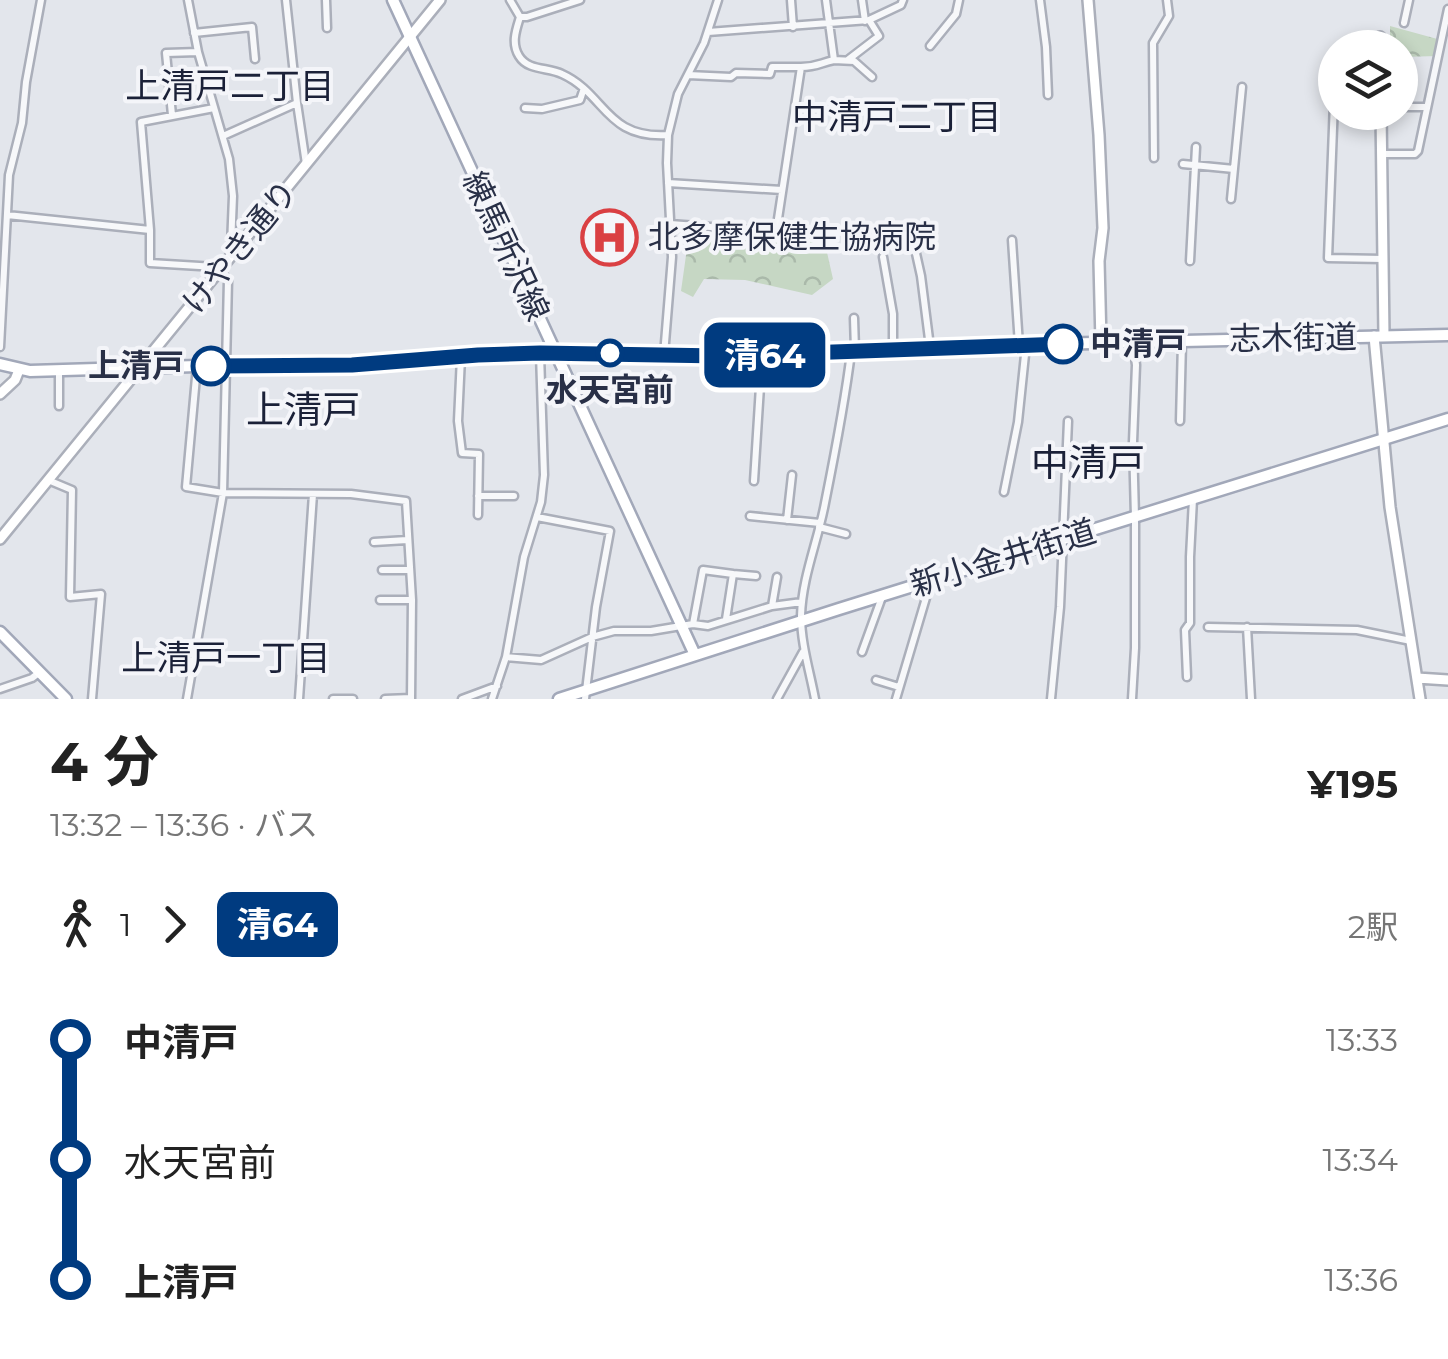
<!DOCTYPE html>
<html lang="ja">
<meta charset="utf-8">
<style>
:root{--surface:#fff;--page:#f2f2f2;--text:#222;--muted:#767676}
body{margin:0;font-family:Montserrat,"Noto Sans JP",sans-serif;background:var(--page);color:var(--text);height:100vh;display:flex;flex-direction:column;font-size:38px;white-space:nowrap}
*{box-sizing:border-box;margin:0}
p{font-size:32px;color:var(--muted)}
.icon{flex:none;width:55px;height:55px;fill:none;stroke:currentColor;stroke-width:2;stroke-linecap:round;stroke-linejoin:round}
.map{position:relative;height:699px;overflow:hidden}
.details{display:flex;flex-direction:column;background:var(--surface);flex:1}
.details>*{flex:none}
.badge{padding:0 20px;border-radius:15px;font-size:35px;line-height:65px}
.tools{position:absolute;left:1318px;top:30px;display:grid;gap:20px}
.tools a{display:grid;place-items:center;width:100px;height:100px;border-radius:50%;background:var(--surface);box-shadow:0 5px 15px #0003;font-size:50px}
.map>.badge{position:absolute;translate:-50% -50%;box-shadow:0 0 0 5px #fff}
.legs{display:flex;align-items:center;gap:15px;height:110px;padding:0 50px;font-size:32px}
.legs p{margin-inline-start:auto}
.summary{display:flex;align-items:center;justify-content:space-between;height:170px;padding:0 50px}
h1{font-size:55px;font-weight:700;line-height:75px}
ul{padding:0 50px;list-style:none}
li{display:flex;align-items:center;gap:35px;height:120px;font-size:38px}
li i{display:grid;place-items:center;width:15px;height:100%;margin:0 12px;background:currentColor}
li i::after{content:'';width:25px;height:25px;margin:-12px;border:8px solid;border-radius:50%;background:var(--surface)}
li p{margin-inline-start:auto}
li:first-child i{background:linear-gradient(#0000 50%,currentColor 0)}
li:last-child i{background:linear-gradient(currentColor 50%,#0000 0)}
.map>svg:first-child{display:block}
.forest{fill:url(#forest-crowns)}
.lines{fill:none;stroke-linecap:round;stroke-linejoin:round}
.street-casing{stroke:#abafba;stroke-width:11}
.secondary-casing{stroke:#abafba;stroke-width:14}
.primary-casing{stroke:#a2a8b9;stroke-width:15}
.street{stroke:#f7f8fa;stroke-width:6}
.secondary{stroke:#fff;stroke-width:9}
.primary{stroke:#fff;stroke-width:10}
.line-1-casing{stroke:#fff;stroke-width:22}
.line-1{stroke:#003b80;stroke-width:15}
.stop-1-dot{fill:#fff;stroke:#003b80;stroke-width:5}
.labels{text-anchor:middle;stroke-width:8;stroke-linejoin:round;paint-order:stroke}
.poi-label{font-size:32px;fill:#293047;stroke:#f4f5f9;text-anchor:start}
.street-label{font-size:32px;fill:#293047;stroke:#f4f5f9}
.stop-label{font-size:32px;font-weight:bold;fill:#293047;stroke:#f4f5f9;text-anchor:start}
.neighbourhood-label{font-size:35px;fill:#1b2138;stroke:#f4f5f9}
.quarter-label{font-size:38px;fill:#1b2138;stroke:#f4f5f9}
</style>
<div class="map">
<svg width="1448" height="699" viewBox="0 0 1448 699">
<defs>
<pattern id="forest-crowns" width="20" height="18" patternUnits="userSpaceOnUse" patternTransform="scale(2.5)"><rect width="20" height="18" fill="#c6d7c4"/><path d="M2 6a3 3 0 1 1 6 0M12 15a3 3 0 1 1 6 0" fill="none" stroke="#aab9aa"/></pattern>
</defs>
<rect width="100%" height="100%" fill="#e3e6ec"/>
<!-- forest -->
<path class="forest" d="M1390 26 1441 40 1438 56 1400 57V48L1390 47Z
M690 227 824 239 833 279 812 295 745 280 704 279 693 297 681 291Z"/>
<g class="lines">
<defs>
<path id="street" d="M188 0 198 52 229 159 233 196 231 246 232 255
M286 0 297 103 306 164
M326 0 327 28
M510 0 520 17C516 30 511 43 519 56 528 71 548 67 562 74 606 94 605 139 668 135
M791 0 793 27
M862 0 865 21
M1040 0 1046 47 1048 95
M520 17H527L580 0
M1404 23 1409 0
M708 32 869 20 901 5 903 0
M194 33 252 27 255 59
M930 46 956 14 959 0
M849 59 879 36 869 20
M834 60 854 61 872 77
M688 75 731 77 736 73 770 74 772 67H801
M1335 76 1328 258 1383 259
M1400 107H1427
M525 108 542 109 580 100 583 91
M172 115 166 53 198 52
M223 136 297 103
M1382 154H1415L1418 151 1448 9
M1154 158 1153 43 1169 16 1167 0
M1183 164 1234 169
M668 183 782 190
M1231 199 1242 87
M7 215 150 230
M670 224 776 232 801 67C817 67 820 63 834 60L826 0
M1012 240 1019 345
M915 249 921 276 930 347
M883 257 893 314V349
M1190 261 1196 147
M854 318 855 350
M0 347 9 175 22 123 26 82 41 0
M664 355 672 257 667 163 668 135 678 94 704 43 718 0
M461 357 458 421 462 453 479 454 478 515
M197 366 186 487 223 493 351 494 406 501 412 600 411 699
M59 406V371
M1180 421 1182 342
M48 480 72 490 70 597 101 594 92 699
M754 481 762 355
M1004 492 1018 422 1026 345
M478 496H514
M750 516 820 523
M537 517 610 531 596 607 585 699
M787 520 792 475
M819 527 846 534
M374 542 407 540
M382 570H409
M733 574 756 576
M380 600H412
M772 606 777 577
M693 624 703 570 733 574 726 619
M1208 627 1357 630 1411 641
M1247 627 1251 699
M862 652 882 597
M506 657 541 660 592 637 614 631H651L693 624 708 626 772 606 802 602
M1187 677 1185 630 1190 623V557L1193 499
M876 680 899 687
M0 689 32 678 40 672
M187 699 223 493 228 280 216 267 150 263V230L141 122 214 108
M299 699 313 494
M333 699H353
M385 699 411 698
M462 699 497 686
M492 699 506 657 524 557 541 502 544 475 540 354
M777 699 803 652
M815 699C810 672 801 644 801 616 802 577 818 541 825 503 835 453 845 403 851 352
M896 699 931 581
M1051 699 1060 607 1068 421
M1132 699 1135 648V517L1133 442 1136 365 1133 342"/>
<path id="secondary" d="M1088 0 1099 135 1103 228 1099 261 1101 343
M1380 37V48
M1381 112 1384 336
M1374 336 1390 507 1420 699
M0 394 15 380 19 370
M0 539 440 0
M1417 678 1448 680"/>
<path id="primary" d="M393 0 695 655
M0 364 30 371 197 366H315L540 353 721 356 966 346 1448 335
M0 632 66 699
M559 699 839 609 1448 419"/>
</defs>
<!-- street casing -->
<use href="#street" class="street-casing"/>
<!-- secondary casing -->
<use href="#secondary" class="secondary-casing"/>
<!-- primary casing -->
<use href="#primary" class="primary-casing"/>
<!-- street -->
<use href="#street" class="street"/>
<!-- secondary -->
<use href="#secondary" class="secondary"/>
<!-- primary -->
<use href="#primary" class="primary"/>
</g>
<g class="lines">
<defs>
<path id="line-1" d="M211 366 352 365 478 355 540 353 721 356 1063 344"/>
</defs>
<!-- line-1 casing -->
<use href="#line-1" class="line-1-casing"/>
<!-- line-1 -->
<use href="#line-1" class="line-1"/>
</g>
<!-- icons -->
<defs>
<symbol id="hospital-ring" viewBox="-11 -11 22 22"><circle r="9.5" fill="#f4f5f9" stroke="#da4043" stroke-width="1.5"/><path d="M-5-5h3v3.5h4V-5h3V5h-3V1.5h-4V5h-3Z" fill="#da4043"/></symbol>
</defs>
<g fill-rule="evenodd">
<use href="#hospital-ring" x="578" y="206" width="63" height="63"/>
</g>
<!-- markers -->
<g class="stop-1-dot">
<circle cx="1063" cy="344" r="18"/>
<circle cx="610" cy="353" r="12"/>
<circle cx="211" cy="366" r="18"/>
</g>
<g class="labels">
<!-- poi labels -->
<g class="poi-label">
<text x="648" y="248">北多摩保健生協病院</text>
</g>
<!-- street labels -->
<g class="street-label">
<text transform="translate(506 246) rotate(65)" y="11">練馬所沢線</text>
<text transform="translate(240 247) rotate(-51)" y="11">けやき通り</text>
<text transform="translate(1293 338) rotate(-1)" y="11">志木街道</text>
<text transform="translate(1003 558) rotate(-17)" y="11">新小金井街道</text>
</g>
<!-- stop labels -->
<g class="stop-label">
<text x="1090" y="355">中清戸</text>
<text x="184" y="377" text-anchor="end">上清戸</text>
<text x="610" y="401" text-anchor="middle">水天宮前</text>
</g>
<!-- neighbourhood labels -->
<g class="neighbourhood-label">
<text x="230" y="98">上清戸二丁目</text>
<text x="897" y="129">中清戸二丁目</text>
<text x="226" y="670">上清戸一丁目</text>
</g>
<!-- quarter labels -->
<g class="quarter-label">
<text x="303" y="423">上清戸</text>
<text x="1088" y="476">中清戸</text>
</g>
</g>
</svg>
<div class="tools">
<a><svg class="icon" aria-label="layers" viewBox="0 0 24 24"><path d="M12 4l9 5-9 5-9-5zM3 14l9 5 9-5"/></svg></a>
</div>
<b class="badge" style="left:765px;top:355px;background:#003b80;color:#fff">清64</b>
</div>
<section class="details">
<div class="summary"><div><h1>4 分</h1><p>13:32 – 13:36 · バス</p></div><b>¥195</b></div>
<div class="legs"><svg class="icon" aria-label="walk" viewBox="0 0 24 24"><circle cx="13" cy="4" r="2"/><path d="M13 8l-2 6 4 7M11 14l-3 7M7 12l3-4h3l4 4"/></svg>1<svg class="icon" aria-label="forward" viewBox="0 0 24 24"><path d="M9 5l7 7-7 7"/></svg><b class="badge" style="background:#003b80;color:#fff">清64</b><p>2駅</p></div>
<ul>
<li><i style="color:#003b80"></i><b>中清戸</b><p>13:33</p></li>
<li><i style="color:#003b80"></i><span>水天宮前</span><p>13:34</p></li>
<li><i style="color:#003b80"></i><b>上清戸</b><p>13:36</p></li>
</ul>
</section>
